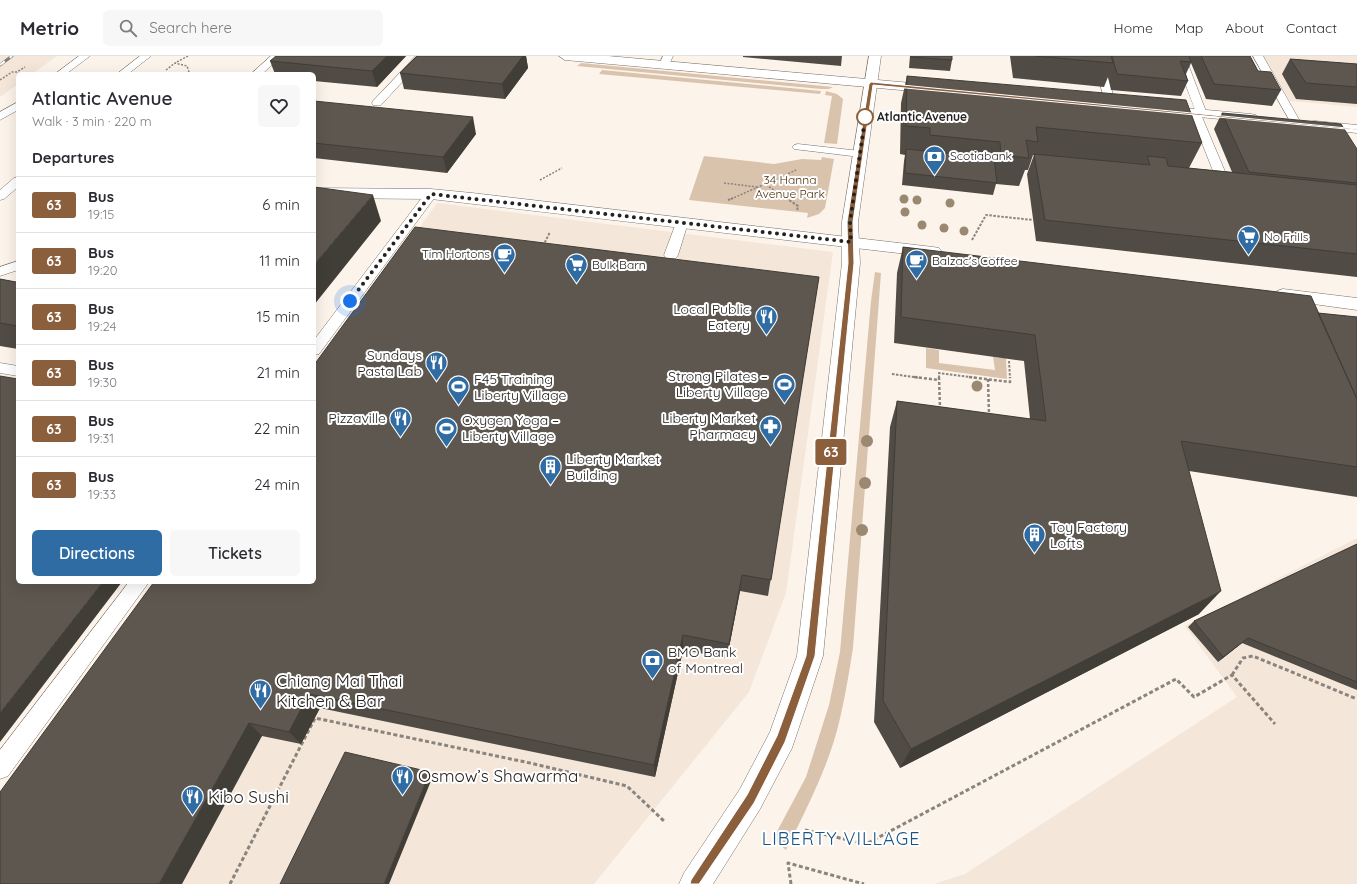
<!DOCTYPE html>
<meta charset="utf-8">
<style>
:root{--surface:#fff;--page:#f7f7f7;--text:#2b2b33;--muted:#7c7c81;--line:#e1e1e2;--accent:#2e6ca3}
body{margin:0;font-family:Quicksand,sans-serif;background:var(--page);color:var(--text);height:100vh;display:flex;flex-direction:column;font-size:15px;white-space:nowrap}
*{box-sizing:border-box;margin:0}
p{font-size:13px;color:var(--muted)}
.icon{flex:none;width:22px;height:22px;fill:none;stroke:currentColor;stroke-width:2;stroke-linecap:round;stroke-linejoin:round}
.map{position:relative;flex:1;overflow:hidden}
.side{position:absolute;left:16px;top:16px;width:300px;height:512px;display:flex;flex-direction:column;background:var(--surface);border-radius:6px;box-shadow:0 4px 16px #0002}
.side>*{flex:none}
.badge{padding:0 8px;border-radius:3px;font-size:14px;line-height:26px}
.you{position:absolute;width:20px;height:20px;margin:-10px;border:3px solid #fff;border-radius:50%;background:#1a73e8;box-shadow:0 0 0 6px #1a73e833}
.map>.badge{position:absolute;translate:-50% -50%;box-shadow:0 0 0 2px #fff}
h2{padding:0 16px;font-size:15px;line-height:36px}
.round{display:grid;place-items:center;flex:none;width:42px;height:42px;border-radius:6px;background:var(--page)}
.headline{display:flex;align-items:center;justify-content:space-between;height:68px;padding:0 16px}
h1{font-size:19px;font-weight:600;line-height:30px}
.action{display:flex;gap:8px;margin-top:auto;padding:8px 16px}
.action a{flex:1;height:46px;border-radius:6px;background:var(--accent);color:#fff;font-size:16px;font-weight:600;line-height:46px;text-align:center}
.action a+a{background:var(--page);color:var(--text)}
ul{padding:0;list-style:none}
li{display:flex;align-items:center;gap:12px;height:56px;padding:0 16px;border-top:1px solid var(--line)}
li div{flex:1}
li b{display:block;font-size:15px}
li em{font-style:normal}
li .badge{min-width:44px;font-weight:700;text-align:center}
header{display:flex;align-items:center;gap:24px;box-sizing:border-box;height:56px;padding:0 20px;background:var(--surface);border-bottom:1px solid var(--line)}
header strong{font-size:19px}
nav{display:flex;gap:22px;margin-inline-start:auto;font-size:14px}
.search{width:280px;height:36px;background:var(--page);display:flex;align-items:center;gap:10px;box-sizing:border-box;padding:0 14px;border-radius:6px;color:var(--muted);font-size:15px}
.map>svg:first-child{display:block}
.built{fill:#f4e6d8}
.green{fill:#dac3ac}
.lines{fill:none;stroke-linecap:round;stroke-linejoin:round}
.lane-casing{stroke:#79726b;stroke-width:1}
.street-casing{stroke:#79726b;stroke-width:1}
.secondary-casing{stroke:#79726b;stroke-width:1}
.path-far3{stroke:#8a847f;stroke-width:1.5;stroke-dasharray:2 1.5;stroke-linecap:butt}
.path-far2{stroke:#8a847f;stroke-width:2;stroke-dasharray:2.5 1.5;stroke-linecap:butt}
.path-far1{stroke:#8a847f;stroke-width:2.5;stroke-dasharray:3 2;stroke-linecap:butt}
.path{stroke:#8a847f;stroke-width:3;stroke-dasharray:4 2.5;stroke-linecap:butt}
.lane{fill:#fff;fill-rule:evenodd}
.street{fill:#fff;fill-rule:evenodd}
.secondary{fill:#fff;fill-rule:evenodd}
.rail-casing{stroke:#817c77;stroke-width:3}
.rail{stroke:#fff;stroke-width:2;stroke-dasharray:6;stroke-linecap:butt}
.tree{fill:#9a8871}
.wall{fill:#504b44}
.shaded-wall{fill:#413d37}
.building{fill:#5d574f;stroke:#413d37}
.line{fill:#8b5e3c;stroke:#fff}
.walk{stroke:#25221f;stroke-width:4;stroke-dasharray:0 7.2}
.stop-dot{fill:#fff;stroke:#8b5e3c;stroke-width:2}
.labels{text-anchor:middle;stroke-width:4;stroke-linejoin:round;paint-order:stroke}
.far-stop-label{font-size:12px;font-weight:bold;fill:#25221f;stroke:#fff;text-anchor:start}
.far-poi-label{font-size:12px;fill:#25221f;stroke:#fff;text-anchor:start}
.far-park-label{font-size:12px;fill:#4a2f0d;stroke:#fff}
.poi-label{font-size:14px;fill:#25221f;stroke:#fff;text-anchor:end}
.near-poi-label{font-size:17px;fill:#25221f;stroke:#fff;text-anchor:start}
.near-neighbourhood-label{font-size:18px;letter-spacing:1px;fill:#1a5485;stroke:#fff}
</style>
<header>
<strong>Metrio</strong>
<div class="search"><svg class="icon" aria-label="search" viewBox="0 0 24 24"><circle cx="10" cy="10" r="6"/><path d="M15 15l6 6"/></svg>Search here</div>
<nav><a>Home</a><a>Map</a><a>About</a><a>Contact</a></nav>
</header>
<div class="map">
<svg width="1357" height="828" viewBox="0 0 1357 828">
<rect width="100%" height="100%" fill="#fcf4eb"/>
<!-- built -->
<path class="built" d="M0 0H57L32 18H18V28L0 41Z
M1263 0H1357V51L1290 45Z
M437 147 833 196 786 537 749 636 594 828H0L314 526V320Z
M1357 482V828H934L965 818 1237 641 1185 570Z"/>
<!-- green -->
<path class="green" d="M581 7 823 30 833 31 829 33H821L577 10Z
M602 14 821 35 820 38 599 18Z
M826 35 837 38 843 43 837 88 824 87 832 40 825 39Z
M704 100 774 108 802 103 821 104 822 101 834 103 825 152 819 158 807 162 808 157 689 144Z
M875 216 881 217 853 592C848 623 843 655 834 685 822 723 804 758 786 794L773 783 806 721 829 649 840 596 871 245Z
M926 292 939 294V307L995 314 993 301 1006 302 1007 323 926 312Z"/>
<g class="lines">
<defs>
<path id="lane" d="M79 0H90L66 18H55Z
M140 0H151L128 18H117Z
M271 0H282L262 18H251Z
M416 0H426L381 49H373L372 47 373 45Z
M663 0H673L668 11 664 12 659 9Z
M1092 0H1102L1116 49 1115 51H1107L1106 49Z
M1175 0H1185L1207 58 1202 61 1232 132 1235 135 1233 138 1227 139 1221 135 1190 57 1195 54Z
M1253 0H1263L1301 67 1300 69 1296 70 1291 67Z
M18 46V54L0 64V56Z
M798 88 860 95 866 98 860 101 794 93 792 91 794 89Z
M18 121V131L4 143 0 144V134L14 122Z
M431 134 437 138 435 141 319 298 314 299V284L427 135Z
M682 163 688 167 678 199 676 202H666L664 199 676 167Z
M18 205V214L0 220V211Z
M0 307 18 310V320L0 317Z
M129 526H149L8 720 0 723V694Z"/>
<path id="street" d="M559 0H608L934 29 939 30 941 33 939 36 934 37 565 4Z
M1162 50 1251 58 1256 59 1258 62 1256 65 1251 66 1157 57 1155 54 1157 51Z
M1315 65 1357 69V77L1310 72 1308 69 1310 66Z
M314 132 431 133 472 137 933 191 939 192 942 196 939 200 933 201 431 143 314 142Z
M1283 233 1357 242V254L1277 243 1274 239 1277 235Z"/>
<path id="secondary" d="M869 0H881L858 166 860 207 823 600 792 692 760 753 713 828H679L684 817 740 733 770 676 797 600 842 207V166Z"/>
</defs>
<!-- lane casing -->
<use href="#lane" class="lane-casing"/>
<!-- street casing -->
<use href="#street" class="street-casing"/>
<!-- secondary casing -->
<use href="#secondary" class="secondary-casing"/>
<!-- path-far3 -->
<path class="path-far3" d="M188 0 175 7 187 10 189 16
M166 14 175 7
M0 24 12 16H17L25 11
M540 124 562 112
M724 127 757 131
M766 128 796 114
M731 143 765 128 787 143"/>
<!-- path-far2 -->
<path class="path-far2" d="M786 142 798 150 797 155
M728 144 733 142
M972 184 986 159 1033 164
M543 190 550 176
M1009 305 1010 322
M892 318 921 322
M939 322V317L977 322"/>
<!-- path-far1 -->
<path class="path-far1" d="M914 321 939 324
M939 321 940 352
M969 321 1010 326V321
M988 323 989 359"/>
<!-- path -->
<path class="path" d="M1232 619 1243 602 1253 600 1357 643
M805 774 866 788 1176 623 1194 641 1232 619 1275 668
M230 828 315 662 530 707 627 730 664 765
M791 828 788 807 864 828"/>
<!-- lane -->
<use href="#lane" class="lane"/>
<!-- street -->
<use href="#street" class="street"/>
<!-- secondary -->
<use href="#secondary" class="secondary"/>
<defs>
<path id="rail" d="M0 9 12 0"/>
</defs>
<!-- rail casing -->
<use href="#rail" class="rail-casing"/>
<!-- rail -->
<use href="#rail" class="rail"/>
</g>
<!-- trees -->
<g class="tree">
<circle cx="904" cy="143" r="4.5"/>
<circle cx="917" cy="144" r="4.5"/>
<circle cx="950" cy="147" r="4.5"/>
<circle cx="905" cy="156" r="4.5"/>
<circle cx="922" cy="169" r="4.5"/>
<circle cx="944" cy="172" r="4.5"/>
<circle cx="964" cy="175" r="4.5"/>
<circle cx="977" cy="330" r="5.5"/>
<circle cx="867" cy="385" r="6"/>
<circle cx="865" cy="427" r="6"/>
<circle cx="862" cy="474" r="6"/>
</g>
<!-- wall -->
<path class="wall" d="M406 0 377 31 314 25V18H275L270 5Z
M417 0H526L528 12 505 43 404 33 400 17Z
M743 0H842L841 10 743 1Z
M910 0H952V4L950 15 909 12Z
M1010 0H1250L1258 15 1281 34 1272 50 1206 43 1191 7 1186 18 1188 25 1181 40 1111 34 1108 21 1104 31 1013 22Z
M1290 3 1357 8V48L1296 43 1282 18Z
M907 20 1202 87 1189 112 1232 116 1214 73 1222 57 1357 93V221L1036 185 1027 118 1034 99H1033L1028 114H1025L1019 130 996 128 993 139 902 129 904 105 905 99 900 98 901 47Z
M314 45 476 78 447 117 314 102Z
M903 191 1318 257 1357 261V441L1189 415 1199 558 900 712 874 666 890 371 897 345 1030 363 1024 305 894 287 897 217Z
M819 221 768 540 740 535 727 602 683 594 655 721 320 652 301 688 262 680 0 828Z
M0 223 16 226 18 224V293L0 290Z
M1357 488V634L1242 587 1218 606 1188 571 1194 565Z"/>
<!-- shaded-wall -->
<path class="shaded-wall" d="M387 0H406L377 31 372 15Z
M523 0H526L528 12 505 43 502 28Z
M473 61 476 78 447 117 443 101Z
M373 139 381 165 314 249V209Z
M742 519 740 535 727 602 729 588Z
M103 526H122L0 686V657Z
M1221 535 1199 558 900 712 911 693Z
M683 579V594L655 721 654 709Z
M1248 582 1242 587 1218 606 1223 601Z
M309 638 320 652 301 688 289 676Z
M249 667 262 680 182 828H159Z
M430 716 433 720 389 828H384Z"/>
<!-- building -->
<path class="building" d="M276 0H387L372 15 270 5Z
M417 0H523L502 28 400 17Z
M911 0H952V4L911 1Z
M1035 0H1111L1113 7Z
M1112 0H1189L1191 6 1180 5 1188 25 1117 18Z
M1201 0H1250L1258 15 1271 16 1281 34 1214 28Z
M1290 3 1357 8V31L1306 27Z
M907 20 1186 44 1202 87 1036 71 1038 86 1026 84 1029 102 1001 99 1000 86 930 79V72L906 70Z
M314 45 473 61 443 101 314 87Z
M1222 57 1341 68 1357 93V127L1249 116Z
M906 93 994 102 997 127 905 117Z
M1034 98 1150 109 1147 100 1166 102 1168 110 1357 129V198L1045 164Z
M314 131 373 139 314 209Z
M415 171 819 221 771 524 742 519 729 588 683 579 654 709 309 638 289 676 249 667 159 828H0V736L154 526H314V309Z
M903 191 1311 240 1357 343V411L1181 385 1221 535 911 693 883 645 897 345 1046 365 1035 279 901 261Z
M0 223 16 226 18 224V270L0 267Z
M1318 257 1357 261V343Z
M0 320 18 323V526H103L0 657Z
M1357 488V626L1248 582 1223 601 1194 565Z
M345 696 430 716 384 828H280Z"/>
<!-- line -->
<path class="line" d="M871 26 1357 73V74L873 29 853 166 854 207 815 600 785 686 754 747 699 828H690L691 824 747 739 777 680 806 600 848 207 847 166 869 28Z"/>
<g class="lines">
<!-- walk -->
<path class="walk" d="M350 245 431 138 851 186 850 166 866 56 865 61"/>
</g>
<!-- icons -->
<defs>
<symbol id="bank-pin" viewBox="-11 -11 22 30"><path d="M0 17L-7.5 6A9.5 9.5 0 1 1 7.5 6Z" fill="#2e6ca3" stroke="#fff"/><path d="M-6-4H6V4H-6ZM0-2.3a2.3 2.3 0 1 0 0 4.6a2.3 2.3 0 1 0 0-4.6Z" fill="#fff"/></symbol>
<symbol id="supermarket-pin" viewBox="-11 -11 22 30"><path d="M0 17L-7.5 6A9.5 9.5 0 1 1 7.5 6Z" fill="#2e6ca3" stroke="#fff"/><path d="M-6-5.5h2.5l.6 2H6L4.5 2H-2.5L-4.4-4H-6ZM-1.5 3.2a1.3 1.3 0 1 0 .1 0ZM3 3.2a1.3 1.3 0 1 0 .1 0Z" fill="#fff"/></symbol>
<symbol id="cafe-pin" viewBox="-11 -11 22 30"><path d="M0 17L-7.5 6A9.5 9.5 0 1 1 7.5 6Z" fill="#2e6ca3" stroke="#fff"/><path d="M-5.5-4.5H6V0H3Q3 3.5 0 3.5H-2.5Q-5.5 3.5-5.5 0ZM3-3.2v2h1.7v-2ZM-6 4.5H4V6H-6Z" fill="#fff"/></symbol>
<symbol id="restaurant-pin" viewBox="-11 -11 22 30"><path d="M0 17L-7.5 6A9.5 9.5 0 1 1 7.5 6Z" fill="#2e6ca3" stroke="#fff"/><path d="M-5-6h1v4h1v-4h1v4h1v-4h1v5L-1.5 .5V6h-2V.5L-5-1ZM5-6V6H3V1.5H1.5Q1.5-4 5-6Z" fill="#fff"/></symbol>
<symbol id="stadium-pin" viewBox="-11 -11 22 30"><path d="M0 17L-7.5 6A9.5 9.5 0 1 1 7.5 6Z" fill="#2e6ca3" stroke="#fff"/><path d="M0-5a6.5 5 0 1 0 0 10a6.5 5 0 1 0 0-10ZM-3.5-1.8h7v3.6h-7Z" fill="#fff"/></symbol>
<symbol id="pharmacy-pin" viewBox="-11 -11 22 30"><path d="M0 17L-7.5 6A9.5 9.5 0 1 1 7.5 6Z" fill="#2e6ca3" stroke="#fff"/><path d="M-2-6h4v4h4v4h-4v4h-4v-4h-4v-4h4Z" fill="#fff"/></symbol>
<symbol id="building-pin" viewBox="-11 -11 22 30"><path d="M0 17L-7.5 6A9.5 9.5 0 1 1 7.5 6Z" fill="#2e6ca3" stroke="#fff"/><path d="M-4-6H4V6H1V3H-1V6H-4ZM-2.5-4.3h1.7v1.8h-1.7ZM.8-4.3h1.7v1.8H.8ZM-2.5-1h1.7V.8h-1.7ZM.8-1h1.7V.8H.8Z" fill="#fff"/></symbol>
</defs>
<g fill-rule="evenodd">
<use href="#bank-pin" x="922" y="88" width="25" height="34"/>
<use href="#supermarket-pin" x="1236" y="168" width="25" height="34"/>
<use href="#cafe-pin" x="492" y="186" width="25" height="34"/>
<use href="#cafe-pin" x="904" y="192" width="25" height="34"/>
<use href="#supermarket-pin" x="564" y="196" width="25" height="34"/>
<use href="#restaurant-pin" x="754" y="248" width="25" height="34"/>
<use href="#restaurant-pin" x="424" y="294" width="25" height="34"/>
<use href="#stadium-pin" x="772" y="316" width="25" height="34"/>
<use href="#stadium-pin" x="446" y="318" width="25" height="34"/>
<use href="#restaurant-pin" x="388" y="350" width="25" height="34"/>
<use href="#pharmacy-pin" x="758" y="358" width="25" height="34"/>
<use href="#stadium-pin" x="434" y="360" width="25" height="34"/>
<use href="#building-pin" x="538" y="398" width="25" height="34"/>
<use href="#building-pin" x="1022" y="466" width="25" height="34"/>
<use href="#bank-pin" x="640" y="592" width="25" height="34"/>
<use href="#restaurant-pin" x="248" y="622" width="25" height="34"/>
<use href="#restaurant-pin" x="390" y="708" width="25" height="34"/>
<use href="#restaurant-pin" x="180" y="728" width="25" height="34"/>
</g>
<!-- markers -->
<circle class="stop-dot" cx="865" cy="61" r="8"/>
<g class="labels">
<!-- far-stop labels -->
<g class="far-stop-label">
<text x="877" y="65">Atlantic Avenue</text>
</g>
<!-- far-poi labels -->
<g class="far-poi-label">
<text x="950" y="104">Scotiabank</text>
<text x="1264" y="185">No Frills</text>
<text x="490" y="202" text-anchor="end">Tim Hortons</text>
<text x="932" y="209">Balzac's Coffee</text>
<text x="592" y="213">Bulk Barn</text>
</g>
<!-- far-park labels -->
<g class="far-park-label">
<text x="790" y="128">34 Hanna<tspan x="790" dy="14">Avenue Park</tspan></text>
</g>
<!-- poi labels -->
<g class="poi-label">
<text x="750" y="258">Local Public<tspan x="750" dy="16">Eatery</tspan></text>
<text x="422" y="304">Sundays<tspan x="422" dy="16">Pasta Lab</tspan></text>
<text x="768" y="325">Strong Pilates –<tspan x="768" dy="16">Liberty Village</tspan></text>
<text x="474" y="328" text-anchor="start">F45 Training<tspan x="474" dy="16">Liberty Village</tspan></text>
<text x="386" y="367">Pizzaville</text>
<text x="756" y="367">Liberty Market<tspan x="756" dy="16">Pharmacy</tspan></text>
<text x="462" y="369" text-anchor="start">Oxygen Yoga –<tspan x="462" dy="16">Liberty Village</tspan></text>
<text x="566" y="408" text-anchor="start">Liberty Market<tspan x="566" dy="16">Building</tspan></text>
<text x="1050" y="476" text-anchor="start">Toy Factory<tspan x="1050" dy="16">Lofts</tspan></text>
<text x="668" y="601" text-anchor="start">BMO Bank<tspan x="668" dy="16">of Montreal</tspan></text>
</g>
<!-- near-poi labels -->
<g class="near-poi-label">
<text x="276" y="631">Chiang Mai Thai<tspan x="276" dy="20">Kitchen &amp; Bar</tspan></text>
<text x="418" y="726">Osmow’s Shawarma</text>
<text x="208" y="747">Kibo Sushi</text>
</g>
<!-- near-neighbourhood labels -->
<g class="near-neighbourhood-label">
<text x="841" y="789">LIBERTY VILLAGE</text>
</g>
</g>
</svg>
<div class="you" style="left:350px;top:245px"></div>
<b class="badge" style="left:831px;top:396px;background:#8b5e3c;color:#fff">63</b>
<section class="side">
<div class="headline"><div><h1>Atlantic Avenue</h1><p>Walk · 3 min · 220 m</p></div><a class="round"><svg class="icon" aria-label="heart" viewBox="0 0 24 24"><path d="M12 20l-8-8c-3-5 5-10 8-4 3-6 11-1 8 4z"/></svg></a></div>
<h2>Departures</h2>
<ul>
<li><span class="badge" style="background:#8b5e3c;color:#fff">63</span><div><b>Bus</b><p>19:15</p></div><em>6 min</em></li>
<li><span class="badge" style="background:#8b5e3c;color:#fff">63</span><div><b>Bus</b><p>19:20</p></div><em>11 min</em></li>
<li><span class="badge" style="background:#8b5e3c;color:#fff">63</span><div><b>Bus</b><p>19:24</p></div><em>15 min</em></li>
<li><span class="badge" style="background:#8b5e3c;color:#fff">63</span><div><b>Bus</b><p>19:30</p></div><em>21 min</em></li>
<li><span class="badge" style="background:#8b5e3c;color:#fff">63</span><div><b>Bus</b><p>19:31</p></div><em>22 min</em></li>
<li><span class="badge" style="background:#8b5e3c;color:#fff">63</span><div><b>Bus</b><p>19:33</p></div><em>24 min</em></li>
</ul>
<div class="action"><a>Directions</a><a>Tickets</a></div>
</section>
</div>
